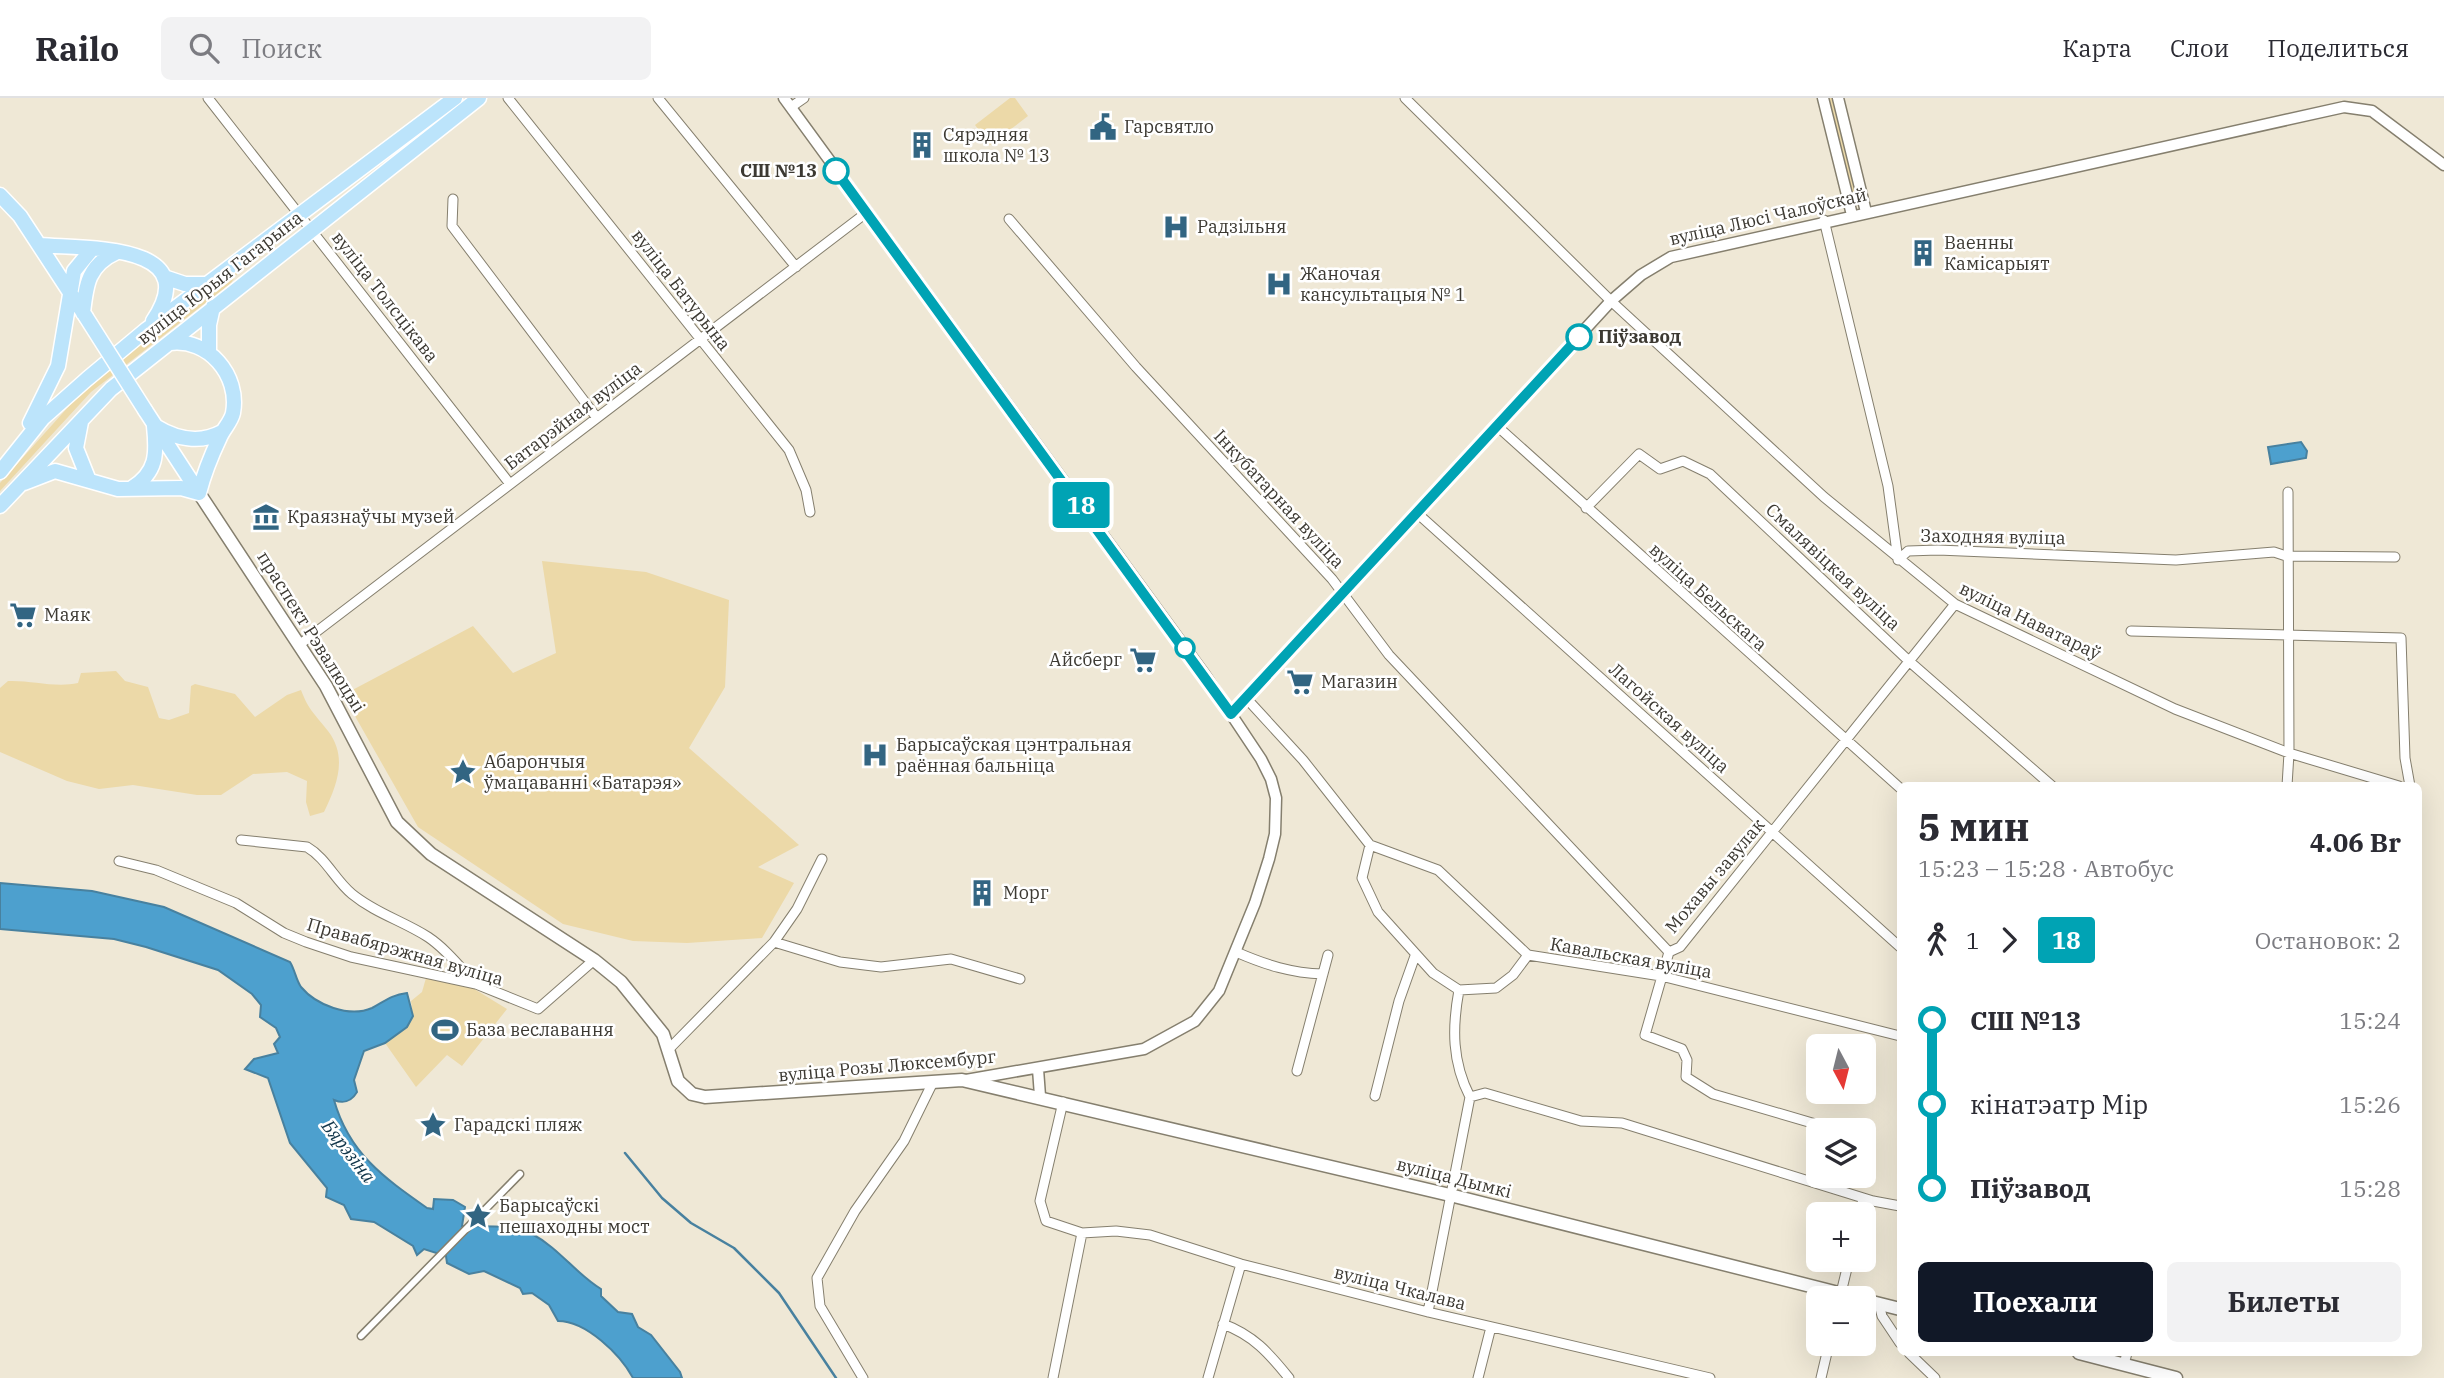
<!DOCTYPE html>
<html lang="ru">
<meta charset="utf-8">
<style>
:root{--surface:#fff;--page:#f2f2f3;--text:#2b2b33;--muted:#7c7c81;--line:#e1e1e2;--accent:#111827}
body{margin:0;font-family:"IBM Plex Serif",serif;background:var(--page);color:var(--text);height:100vh;display:flex;flex-direction:column;font-size:26px;white-space:nowrap}
*{box-sizing:border-box;margin:0}
p{font-size:23px;color:var(--muted)}
.icon{flex:none;width:38px;height:38px;fill:none;stroke:currentColor;stroke-width:2;stroke-linecap:round;stroke-linejoin:round}
.map{position:relative;flex:1;overflow:hidden}
.drawer{position:absolute;left:1897px;top:684px;width:525px;height:574px;display:flex;flex-direction:column;background:var(--surface);border-radius:10px;box-shadow:0 7px 28px #0002}
.drawer>*{flex:none}
.badge{padding:0 14px;border-radius:5px;font-size:24px;line-height:46px}
.needle{width:46px;rotate:173deg}
.tools{position:absolute;left:1806px;top:936px;display:grid;gap:14px}
.tools a{display:grid;place-items:center;width:70px;height:70px;border-radius:10px;background:var(--surface);box-shadow:0 7px 28px #0002;font-size:35px}
.map>.badge{position:absolute;translate:-50% -50%;box-shadow:0 0 0 4px #fff}
.legs{display:flex;align-items:center;gap:10px;height:77px;padding:0 21px;font-size:23px}
.legs p{margin-inline-start:auto}
.summary{display:flex;align-items:center;justify-content:space-between;height:119px;padding:0 21px}
h1{font-size:38px;font-weight:700;line-height:52px}
.action{display:flex;gap:14px;margin-top:auto;padding:14px 21px}
.action a{flex:1;height:80px;border-radius:10px;background:var(--accent);color:#fff;font-size:28px;font-weight:700;line-height:80px;text-align:center}
.action a+a{background:var(--page);color:var(--text)}
ul{padding:0 21px;list-style:none}
li{display:flex;align-items:center;gap:24px;height:84px;font-size:26px}
li i{display:grid;place-items:center;width:10px;height:100%;margin:0 9px;background:currentColor}
li i::after{content:'';width:18px;height:18px;margin:-9px;border:5px solid;border-radius:50%;background:var(--surface)}
li p{margin-inline-start:auto}
li:first-child i{background:linear-gradient(#0000 50%,currentColor 0)}
li:last-child i{background:linear-gradient(currentColor 50%,#0000 0)}
header{display:flex;align-items:center;gap:42px;box-sizing:border-box;height:98px;padding:0 35px;background:var(--surface);border-bottom:2px solid var(--line)}
header strong{font-size:33px}
nav{display:flex;gap:38px;margin-inline-start:auto;font-size:24px}
.search{width:490px;height:63px;background:var(--page);display:flex;align-items:center;gap:18px;box-sizing:border-box;padding:0 24px;border-radius:10px;color:var(--muted);font-size:26px}
.map>svg:first-child{display:block}
.green{fill:#ecd9a8}
.water{fill:#4da0ce;stroke:#48819f;stroke-width:2}
.lines{fill:none;stroke-linecap:round;stroke-linejoin:round}
.stream{stroke:#48819f;stroke-width:2.5}
.pedestrian-casing{stroke:#857f6e;stroke-width:9}
.minor-casing{stroke:#857f6e;stroke-width:11}
.tertiary-casing{stroke:#857f6e;stroke-width:13}
.secondary-casing{stroke:#857f6e;stroke-width:15}
.primary-casing{stroke:#fff;stroke-width:17}
.pedestrian{stroke:#fff;stroke-width:6}
.minor{stroke:#fff;stroke-width:9}
.tertiary{stroke:#fff;stroke-width:10}
.secondary{stroke:#fff;stroke-width:12}
.primary{stroke:#bce4fb;stroke-width:14}
.primary-bridge-casing{stroke:#fff;stroke-width:17;stroke-linecap:butt}
.primary-bridge{stroke:#bce4fb;stroke-width:14}
.line-1-casing{stroke:#fff;stroke-width:16}
.line-1{stroke:#00a3b4;stroke-width:10}
.stop-1-dot{fill:#fff;stroke:#00a3b4;stroke-width:3.5}
.labels{text-anchor:middle;stroke-width:5;stroke-linejoin:round;paint-order:stroke}
.poi-label{font-size:18px;fill:#3c3932;stroke:#fff;text-anchor:start}
.stop-label{font-size:18px;font-weight:bold;fill:#3c3932;stroke:#fff;text-anchor:end}
.street-label{font-size:18px;fill:#3c3932;stroke:#fff}
.water-label{font-size:19px;font-style:italic;fill:#12364a;stroke:#fff}
</style>
<header>
<strong>Railo</strong>
<div class="search"><svg class="icon" aria-label="search" viewBox="0 0 24 24"><circle cx="10" cy="10" r="6"/><path d="M15 15l6 6"/></svg>Поиск</div>
<nav><a>Карта</a><a>Слои</a><a>Поделиться</a></nav>
</header>
<div class="map">
<svg width="2444" height="1280" viewBox="0 0 2444 1280">
<rect width="100%" height="100%" fill="#efe8d6"/>
<!-- green -->
<path class="green" d="M1010 0H1015L1028 18 990 47 975 27Z
M1828 0H1832L1858 103H1854Z
M281 139 283 141 237 176 231 185 91 294 0 393V385L87 288Z
M542 463 646 474 729 502 725 589 689 650 799 747 758 769 794 785 762 840 687 845 633 843 563 826 418 729 343 597 473 528 513 575 556 555Z
M116 573 125 583 148 589 159 620 169 622 189 615 191 588 195 586 235 596 255 619 287 597 301 592C309 613 315 616 328 633 348 659 337 687 324 714L310 718 306 704 307 683 287 674 253 676 221 697H197L133 687 99 691 67 683 0 654V590L8 583C31 582 55 590 78 585L81 575Z
M426 880 471 889 507 911 462 968 447 957 416 989 385 945C400 929 415 928 411 903L422 894Z"/>
<!-- water -->
<path class="water" d="M2301 344 2307 353 2306 360 2271 366 2268 349Z
M0 785 92 793 164 809 290 864C295 872 296 882 301 889 316 907 349 920 372 910 385 903 391 897 407 895L413 918 407 929 385 945 364 953 354 982 357 994C351 1004 344 1006 334 1002 349 1055 383 1079 427 1110L433 1111 434 1101 453 1102 465 1109 462 1128C484 1129 512 1126 532 1136 559 1150 576 1176 601 1191V1198L618 1214 632 1216 638 1229 651 1237 680 1274 682 1280H633C620 1256 586 1223 558 1223L549 1207 532 1195 523 1196 520 1190 484 1173 469 1176 447 1165 446 1158 424 1151 417 1157 413 1148 374 1124 351 1121 344 1107 326 1099 327 1090 290 1045 268 980 245 971 254 961 278 955 274 946 280 939 276 930 260 919 261 907 252 896 218 872 146 849 114 841 0 831Z"/>
<g class="lines">
<!-- stream -->
<path class="stream" d="M625 1055 662 1100 691 1125 734 1150 779 1195 836 1280"/>
<defs>
<path id="pedestrian" d="M361 1238 520 1076"/>
<path id="minor" d="M208 0 510 386
M508 0 789 352 806 392 810 414
M658 0 796 169
M1405 0 1611 203 1824 399 1955 506 2175 611 2289 655 2399 688
M791 9 804 0
M453 101 452 128 597 320
M1009 121 1136 269 1332 481 1389 557 1669 854
M1824 122 1888 388 1898 462
M1497 328 1900 690
M1586 410 1639 356 1660 371 1683 363 1710 376 1910 564 2052 688
M1417 415 1900 849
M1898 462 1908 453 1938 452 2176 462 2274 454 2286 458 2395 459
M2131 533 2401 540 2405 660 2410 688
M299 547 866 115
M1247 601 1303 662 1370 747 1438 772 1528 857 1661 878 1900 938
M2287 688 2289 655 2288 394
M241 742 307 749C326 760 335 782 352 796 375 815 403 823 428 839 446 851 460 869 475 885
M1370 747 1362 780 1378 814 1433 875 1459 892 1496 890 1513 877 1528 857
M119 763 156 772 236 805 284 835 306 844 351 859 476 886 538 911 594 862
M774 844 840 864 881 869 951 861 1020 881
M1236 854C1266 867 1291 875 1323 876
M669 951 774 844 797 811 822 761
M1297 973 1328 857
M1375 998 1399 903 1415 858
M1470 999 1485 995 1581 1023 1622 1025 1873 1103 1900 1108
M1063 1004 1040 1103 1046 1123 1082 1135 1116 1133 1150 1137 1241 1166 1428 1214 1710 1280
M1836 1032 1713 996 1686 979 1687 962 1682 951 1645 937 1669 854 1680 849 1692 834 1955 506
M1860 1116 1863 1100
M1840 1199 1849 1162
M1879 1206 1882 1218 1900 1245
M1428 1214 1470 999C1452 964 1452 930 1459 892
M1223 1226C1253 1237 1269 1255 1289 1280
M1909 1255 1935 1280
M2124 1266 2127 1255
M863 1280 820 1208 817 1180 855 1113 904 1043 933 984
M1053 1280 1082 1135
M1208 1280 1241 1166
M1478 1280 1491 1229
M1821 1280 1829 1246"/>
<path id="tertiary" d="M784 0 1205 577 1261 661 1271 681 1276 700 1275 736 1269 761 1255 805 1219 893 1195 923 1144 951 966 982
M1823 0 1852 117
M1838 0 1866 114
M1231 616 1611 203 1641 177 1671 159 2344 9 2372 13 2444 67
M1038 971 1040 998"/>
<path id="secondary" d="M199 395 326 588 397 724 431 756 594 862 621 884 663 936 678 983 692 996 705 999 962 982 1450 1097 1858 1200
M1864 1202 1900 1211
M2079 1255 2176 1280"/>
<path id="primary" d="M0 97 20 118 86 219
M40 147C84 151 206 144 153 223
M164 179 185 186H206
M83 215C86 187 88 167 117 154
M170 245C208 240 240 277 233 315 231 324 224 330 220 339 211 358 204 375 199 395
M209 252V227L213 209
M145 312 199 395
M81 324 76 350 88 380
M30 325 58 268 74 173 92 151
M155 328C176 341 200 346 222 334
M0 374 43 320 87 281 147 231 455 0
M24 385 55 373 118 391 181 390 199 395
M132 390C157 374 157 356 154 328
M0 408 111 291 479 0"/>
</defs>
<!-- pedestrian casing -->
<use href="#pedestrian" class="pedestrian-casing"/>
<!-- minor casing -->
<use href="#minor" class="minor-casing"/>
<!-- tertiary casing -->
<use href="#tertiary" class="tertiary-casing"/>
<!-- secondary casing -->
<use href="#secondary" class="secondary-casing"/>
<!-- primary casing -->
<use href="#primary" class="primary-casing"/>
<!-- pedestrian -->
<use href="#pedestrian" class="pedestrian"/>
<!-- minor -->
<use href="#minor" class="minor"/>
<!-- tertiary -->
<use href="#tertiary" class="tertiary"/>
<!-- secondary -->
<use href="#secondary" class="secondary"/>
<!-- primary -->
<use href="#primary" class="primary"/>
<defs>
<path id="primary-bridge" d="M86 219 145 312"/>
</defs>
<!-- primary-bridge casing -->
<use href="#primary-bridge" class="primary-bridge-casing"/>
<!-- primary-bridge -->
<use href="#primary-bridge" class="primary-bridge"/>
</g>
<g class="lines">
<defs>
<path id="line-1" d="M836 73 1231 616 1579 239"/>
</defs>
<!-- line-1 casing -->
<use href="#line-1" class="line-1-casing"/>
<!-- line-1 -->
<use href="#line-1" class="line-1"/>
</g>
<!-- icons -->
<defs>
<symbol id="civic-bare" viewBox="-9 -9 18 18"><path d="M-.6-6.5H3V-4.5H.6V-3L4-1V1h2V6H-6V1h2V-1L-.6-3ZM-1.2 2.5V6h2.4V2.5Z" fill="#326582" stroke="#fff" stroke-width="2.5" paint-order="stroke"/></symbol>
<symbol id="building-bare" viewBox="-9 -9 18 18"><path d="M-4-6H4V6H1V3H-1V6H-4ZM-2.5-4.3h1.7v1.8h-1.7ZM.8-4.3h1.7v1.8H.8ZM-2.5-1h1.7V.8h-1.7ZM.8-1h1.7V.8H.8Z" fill="#326582" stroke="#fff" stroke-width="2.5" paint-order="stroke"/></symbol>
<symbol id="hospital-bare" viewBox="-9 -9 18 18"><path d="M-5-5h3v3.5h4V-5h3V5h-3V1.5h-4V5h-3Z" fill="#326582" stroke="#fff" stroke-width="2.5" paint-order="stroke"/></symbol>
<symbol id="museum-bare" viewBox="-9 -9 18 18"><path d="M0-6L6-3V-2H-6V-3ZM-5-1h2V3h-2ZM-1-1h2V3h-2ZM3-1h2V3H3ZM-6 4H6V6H-6Z" fill="#326582" stroke="#fff" stroke-width="2.5" paint-order="stroke"/></symbol>
<symbol id="supermarket-bare" viewBox="-9 -9 18 18"><path d="M-6-5.5h2.5l.6 2H6L4.5 2H-2.5L-4.4-4H-6ZM-1.5 3.2a1.3 1.3 0 1 0 .1 0ZM3 3.2a1.3 1.3 0 1 0 .1 0Z" fill="#326582" stroke="#fff" stroke-width="2.5" paint-order="stroke"/></symbol>
<symbol id="sight-bare" viewBox="-9 -9 18 18"><path d="M0-6L1.8-2.2L6-1.7L2.9 1.2L3.7 5.4L0 3.3L-3.7 5.4L-2.9 1.2L-6-1.7L-1.8-2.2Z" fill="#326582" stroke="#fff" stroke-width="2.5" paint-order="stroke"/></symbol>
<symbol id="stadium-bare" viewBox="-9 -9 18 18"><path d="M0-5a6.5 5 0 1 0 0 10a6.5 5 0 1 0 0-10ZM-3.5-1.8h7v3.6h-7Z" fill="#326582" stroke="#fff" stroke-width="2.5" paint-order="stroke"/></symbol>
</defs>
<g fill-rule="evenodd">
<use href="#civic-bare" x="1084" y="10" width="38" height="38"/>
<use href="#building-bare" x="903" y="28" width="38" height="38"/>
<use href="#hospital-bare" x="1157" y="110" width="38" height="38"/>
<use href="#building-bare" x="1904" y="136" width="38" height="38"/>
<use href="#hospital-bare" x="1260" y="167" width="38" height="38"/>
<use href="#museum-bare" x="247" y="400" width="38" height="38"/>
<use href="#supermarket-bare" x="4" y="498" width="38" height="38"/>
<use href="#supermarket-bare" x="1124" y="543" width="38" height="38"/>
<use href="#supermarket-bare" x="1281" y="565" width="38" height="38"/>
<use href="#hospital-bare" x="856" y="638" width="38" height="38"/>
<use href="#sight-bare" x="444" y="655" width="38" height="38"/>
<use href="#building-bare" x="963" y="776" width="38" height="38"/>
<use href="#stadium-bare" x="426" y="913" width="38" height="38"/>
<use href="#sight-bare" x="414" y="1008" width="38" height="38"/>
<use href="#sight-bare" x="459" y="1099" width="38" height="38"/>
</g>
<!-- markers -->
<g class="stop-1-dot">
<circle cx="836" cy="73" r="12"/>
<circle cx="1579" cy="239" r="12"/>
<circle cx="1185" cy="550" r="9"/>
</g>
<g class="labels">
<!-- poi labels -->
<g class="poi-label">
<text x="1124" y="35">Гарсвятло</text>
<text x="943" y="43">Сярэдняя<tspan x="943" dy="21">школа № 13</tspan></text>
<text x="1197" y="135">Радзільня</text>
<text x="1944" y="151">Ваенны<tspan x="1944" dy="21">Камісарыят</tspan></text>
<text x="1300" y="182">Жаночая<tspan x="1300" dy="21">кансультацыя № 1</tspan></text>
<text x="287" y="425">Краязнаўчы музей</text>
<text x="44" y="523">Маяк</text>
<text x="1122" y="568" text-anchor="end">Айсберг</text>
<text x="1321" y="590">Магазин</text>
<text x="896" y="653">Барысаўская цэнтральная<tspan x="896" dy="21">раённая бальніца</tspan></text>
<text x="484" y="670">Абарончыя<tspan x="484" dy="21">ўмацаванні «Батарэя»</tspan></text>
<text x="1003" y="801">Морг</text>
<text x="466" y="938">База веславання</text>
<text x="454" y="1033">Гарадскі пляж</text>
<text x="499" y="1114">Барысаўскі<tspan x="499" dy="21">пешаходны мост</tspan></text>
</g>
<!-- stop labels -->
<g class="stop-label">
<text x="817" y="79">СШ №13</text>
<text x="1598" y="245" text-anchor="start">Піўзавод</text>
</g>
<!-- street labels -->
<g class="street-label">
<text transform="translate(1768 119) rotate(-13)" y="6">вуліца Люсі Чалоўскай</text>
<text transform="translate(220 180) rotate(-38)" y="6">вуліца Юрыя Гагарына</text>
<text transform="translate(681 192) rotate(52)" y="6">вуліца Батурына</text>
<text transform="translate(385 199) rotate(52)" y="6">вуліца Толсцікава</text>
<text transform="translate(573 318) rotate(-37)" y="6">Батарэйная вуліца</text>
<text transform="translate(1279 401) rotate(47)" y="6">Інкубатарная вуліца</text>
<text transform="translate(1993 439) rotate(1)" y="6">Заходняя вуліца</text>
<text transform="translate(1833 469) rotate(43)" y="6">Смалявіцкая вуліца</text>
<text transform="translate(1708 499) rotate(42)" y="6">вуліца Бельскага</text>
<text transform="translate(2030 523) rotate(26)" y="6">вуліца Наватараў</text>
<text transform="translate(311 534) rotate(58)" y="6">праспект Рэвалюцыі</text>
<text transform="translate(1669 620) rotate(42)" y="6">Лагойская вуліца</text>
<text transform="translate(1715 778) rotate(-50)" y="6">Мохавы завулак</text>
<text transform="translate(405 854) rotate(16)" y="6">Правабярэжная вуліца</text>
<text transform="translate(1631 860) rotate(10)" y="6">Кавальская вуліца</text>
<text transform="translate(887 968) rotate(-5)" y="6">вуліца Розы Люксембург</text>
<text transform="translate(1454 1080) rotate(14)" y="6">вуліца Дымкі</text>
<text transform="translate(1400 1190) rotate(14)" y="6">вуліца Чкалава</text>
</g>
<!-- water labels -->
<g class="water-label">
<text transform="translate(349 1053) rotate(52)" y="7">Бярэзіна</text>
</g>
</g>
</svg>
<div class="tools">
<a><svg class="needle" viewBox="-14 -14 28 28"><path d="M0-13l5 13h-10z" fill="#e53935"/><path d="M0 13l5-13h-10z" fill="#7c7c81"/></svg></a>
<a><svg class="icon" aria-label="layers" viewBox="0 0 24 24"><path d="M12 4l9 5-9 5-9-5zM3 14l9 5 9-5"/></svg></a>
<a>+</a>
<a>−</a>
</div>
<b class="badge" style="left:1081px;top:407px;background:#00a3b4;color:#fff">18</b>
<section class="drawer">
<div class="summary"><div><h1>5 мин</h1><p>15:23 – 15:28 · Автобус</p></div><b>4.06 Br</b></div>
<div class="legs"><svg class="icon" aria-label="walk" viewBox="0 0 24 24"><circle cx="13" cy="4" r="2"/><path d="M13 8l-2 6 4 7M11 14l-3 7M7 12l3-4h3l4 4"/></svg>1<svg class="icon" aria-label="forward" viewBox="0 0 24 24"><path d="M9 5l7 7-7 7"/></svg><b class="badge" style="background:#00a3b4;color:#fff">18</b><p>Остановок: 2</p></div>
<ul>
<li><i style="color:#00a3b4"></i><b>СШ №13</b><p>15:24</p></li>
<li><i style="color:#00a3b4"></i><span>кінатэатр Мір</span><p>15:26</p></li>
<li><i style="color:#00a3b4"></i><b>Піўзавод</b><p>15:28</p></li>
</ul>
<div class="action"><a>Поехали</a><a>Билеты</a></div>
</section>
</div>
